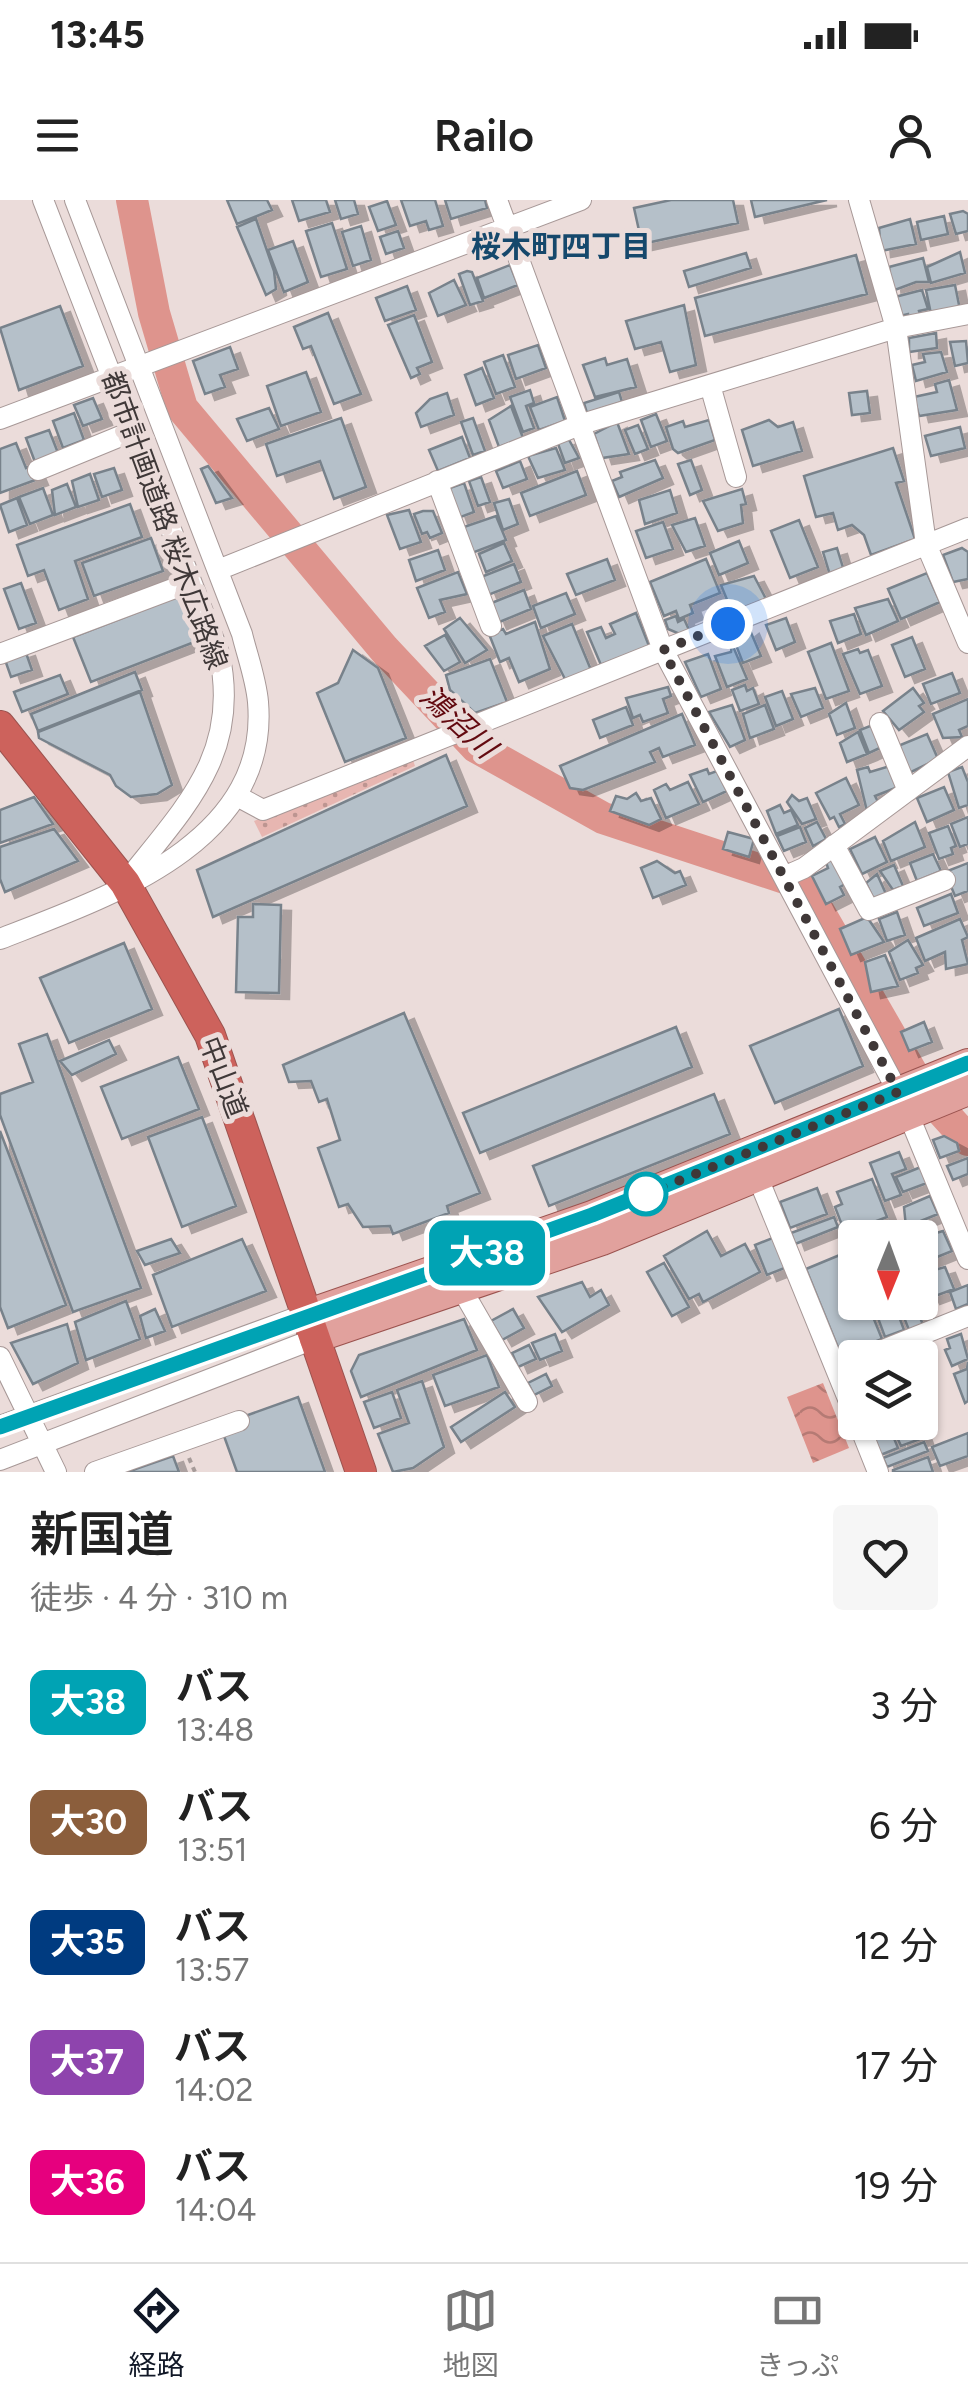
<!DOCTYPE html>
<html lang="ja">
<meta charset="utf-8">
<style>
:root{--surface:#fff;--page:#f6f6f6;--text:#222;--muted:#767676;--line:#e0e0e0;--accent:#111827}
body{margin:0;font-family:Figtree,"Noto Sans JP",sans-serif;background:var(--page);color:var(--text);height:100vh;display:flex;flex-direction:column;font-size:38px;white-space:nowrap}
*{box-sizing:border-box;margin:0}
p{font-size:32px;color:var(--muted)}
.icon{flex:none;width:55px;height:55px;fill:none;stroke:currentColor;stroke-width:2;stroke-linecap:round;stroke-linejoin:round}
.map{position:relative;height:1272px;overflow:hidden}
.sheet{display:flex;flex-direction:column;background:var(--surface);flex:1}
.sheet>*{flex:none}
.badge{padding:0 20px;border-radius:15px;font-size:35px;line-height:65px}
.needle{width:65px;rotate:181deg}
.buttons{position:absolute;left:838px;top:1020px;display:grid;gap:20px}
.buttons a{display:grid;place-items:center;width:100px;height:100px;border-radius:10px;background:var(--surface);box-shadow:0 2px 8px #0004;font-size:50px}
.you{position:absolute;width:50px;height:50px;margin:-25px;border:8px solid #fff;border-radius:50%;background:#1a73e8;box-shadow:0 0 0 15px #1a73e833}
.map>.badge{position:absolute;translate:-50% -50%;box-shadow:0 0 0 5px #fff}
.round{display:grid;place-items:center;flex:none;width:105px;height:105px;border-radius:10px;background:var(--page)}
.summary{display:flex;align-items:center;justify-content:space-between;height:170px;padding:0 30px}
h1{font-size:48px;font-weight:600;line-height:75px}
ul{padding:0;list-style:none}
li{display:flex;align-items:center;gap:30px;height:120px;padding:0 30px}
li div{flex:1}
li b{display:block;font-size:38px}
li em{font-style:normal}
li .badge{min-width:110px;font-weight:700;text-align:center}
.status{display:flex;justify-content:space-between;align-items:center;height:70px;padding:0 50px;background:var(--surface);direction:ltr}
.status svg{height:28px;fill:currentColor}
header{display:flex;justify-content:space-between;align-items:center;height:130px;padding:0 30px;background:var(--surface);font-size:45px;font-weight:600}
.tab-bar{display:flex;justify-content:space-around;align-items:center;height:140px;border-top:2px solid var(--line);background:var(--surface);font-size:28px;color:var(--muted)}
.tab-bar a{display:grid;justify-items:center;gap:5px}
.tab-bar .on{color:var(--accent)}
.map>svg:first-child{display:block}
.park{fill:url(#park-dots)}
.water{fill:url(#water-waves)}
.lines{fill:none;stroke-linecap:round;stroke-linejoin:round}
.river{stroke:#de948d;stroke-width:32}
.building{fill:#b5c0c9;stroke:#78828b;stroke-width:2.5;filter:url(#shadow)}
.minor-casing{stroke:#a79897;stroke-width:22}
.major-casing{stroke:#9b534f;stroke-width:30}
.highway-casing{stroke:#9b534f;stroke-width:32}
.path{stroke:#a69b99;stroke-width:4;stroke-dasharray:5 5;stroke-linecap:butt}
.minor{stroke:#fff;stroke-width:20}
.major{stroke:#e1a19d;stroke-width:28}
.highway{stroke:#cd625c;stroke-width:30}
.line-casing{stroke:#fff;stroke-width:22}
.line{stroke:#00a3b4;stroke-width:15}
.walk{stroke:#3f3838;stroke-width:10;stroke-dasharray:0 18}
.stop-dot{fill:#fff;stroke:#00a3b4;stroke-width:5}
.labels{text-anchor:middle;stroke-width:10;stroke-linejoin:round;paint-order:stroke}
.street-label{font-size:28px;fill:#3f3838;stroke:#ebdcda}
.neighbourhood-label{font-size:30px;font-weight:bold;fill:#15486c;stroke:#ebdcda}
.water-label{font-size:30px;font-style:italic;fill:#630a10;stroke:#ebdcda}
</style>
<div class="status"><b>13:45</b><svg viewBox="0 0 49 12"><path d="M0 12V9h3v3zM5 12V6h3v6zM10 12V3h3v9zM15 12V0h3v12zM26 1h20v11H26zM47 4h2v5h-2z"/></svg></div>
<header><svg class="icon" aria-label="menu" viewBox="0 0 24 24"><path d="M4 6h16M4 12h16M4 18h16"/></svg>Railo<svg class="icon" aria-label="person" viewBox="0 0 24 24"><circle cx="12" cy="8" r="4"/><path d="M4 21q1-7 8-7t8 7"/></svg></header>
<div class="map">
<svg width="968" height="1272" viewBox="0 0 968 1272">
<defs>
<pattern id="park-dots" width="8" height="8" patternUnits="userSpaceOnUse" patternTransform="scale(2.5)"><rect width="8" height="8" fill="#e7b6b1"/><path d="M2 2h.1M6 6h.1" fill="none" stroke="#bd9591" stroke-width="1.8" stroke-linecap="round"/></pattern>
<pattern id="water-waves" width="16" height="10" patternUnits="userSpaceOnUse" patternTransform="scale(2.5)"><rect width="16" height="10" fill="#de948d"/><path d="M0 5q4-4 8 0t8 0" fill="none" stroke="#b57a74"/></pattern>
<filter id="shadow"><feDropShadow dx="10" dy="6" stdDeviation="0" flood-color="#0004"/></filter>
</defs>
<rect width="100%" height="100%" fill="#ebdcda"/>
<!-- park -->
<path class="park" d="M412 557 415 566 262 637 254 621Z"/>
<!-- water -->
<path class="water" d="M823 1183 849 1248 813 1263 787 1197Z"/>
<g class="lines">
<!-- river -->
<path class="river" d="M132 0 154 113 182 208 384 449 476 547 603 618 803 684 920 887 968 940"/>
</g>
<!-- building -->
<path class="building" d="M227 0H267L272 10 237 24Z
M292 0H326L330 12 299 21Z
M335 0H354L358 14 341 19Z
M401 0H435L443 26 429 30 426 21 410 26Z
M445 0H485L487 8 451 19Z
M671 0H733L738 23 642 44 634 8Z
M751 0H827L755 17Z
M387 1 396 25 378 31 369 7Z
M963 11 968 14V31L956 34 950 14Z
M944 16 948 34 921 40 917 22Z
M256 19 274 71 276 89 266 95 237 27Z
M910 19 916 44 881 51 879 28Z
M332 23 347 69 321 77 306 31Z
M361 26 371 60 353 66 342 32Z
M398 31 404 48 386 54 380 37Z
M293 41 308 82 284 92 268 50Z
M960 52 965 73 931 83 927 67Z
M746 53 751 68 689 87 684 71Z
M856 55 867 94 705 136 695 98Z
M923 58 929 82H916L892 91 889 67Z
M510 65 518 85 484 98 477 78Z
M467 71 472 72 483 101 470 105 459 74Z
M454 80 466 105 438 116 429 93Z
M955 85 960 110 931 114 926 90Z
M407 86 416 110 385 121 376 98Z
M922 90 928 109 919 111 921 118 909 121 908 114 900 116 895 97Z
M684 105 696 165 670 172 661 142 635 149 626 121Z
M60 106 83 166 19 190 0 128Z
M328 113 361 194 334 204 311 146 303 149 294 127Z
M414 115 432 162 417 168 420 174 411 178 388 125Z
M936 133 937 148 909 152V138Z
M966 141 968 163 955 166 950 142Z
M538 145 546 168 516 179 508 155Z
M230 147 238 169 220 175 225 187 205 194 193 161Z
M941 152 947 172 916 181 912 165 925 162 923 154Z
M503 155 515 187 496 194 484 162Z
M605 158 607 165 627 159 636 187 595 197 583 165Z
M482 168 494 198 476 205 465 175Z
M306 172 321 212 281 226 267 186Z
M949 180 957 210 919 216 914 197 937 192 935 184Z
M530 190 534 203 526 206 534 228 523 232 510 197Z
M867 191 870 213 852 215 849 193Z
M619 192 622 202 587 213 584 203Z
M447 193 454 215 421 227 416 213 430 199Z
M557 197 565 221 539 230 530 207Z
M93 198 102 219 83 226 74 205Z
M511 206 523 238 499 247 489 220Z
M269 208 279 229 247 241 237 219Z
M74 213 84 240 63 248 53 221Z
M656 214 667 241 651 247 641 220Z
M341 218 366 287 334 299 320 261 277 276 266 244Z
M473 218 485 251 473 255 461 222Z
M709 220 715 240 678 253 673 249 666 227 683 221 685 227Z
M769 220 778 227 793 222 802 251 753 266 742 230Z
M617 222 629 254 602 258 594 234Z
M638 225 648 249 635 254 625 230Z
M960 227 965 248 931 256 925 236Z
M49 230 58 253 35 262 26 238Z
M462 237 470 258 438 271 429 250Z
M568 238 579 258 565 263 557 241Z
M16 243 26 268 32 265 38 279 0 293V249Z
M556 248 565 270 538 278 528 256Z
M893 248 904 281 896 283 915 339 871 355 864 335 852 325 838 330 833 313 816 317 804 276Z
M655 260 663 278 619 297 612 281 622 277 620 272Z
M691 260 702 290 690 295 678 264Z
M520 261 527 279 503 288 496 271Z
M208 266 232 298 216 303 201 269Z
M114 268 122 290 102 297 94 274Z
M577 271 586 295 530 316 521 293Z
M90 274 99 300 78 307 72 281Z
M481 277 490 302 478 306 469 281Z
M464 283 474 312 458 318 447 289Z
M67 284 76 307 55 315 52 290Z
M43 288 53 315 30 324 19 297Z
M742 289 746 304 741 305 743 323 718 331 703 301Z
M670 290 677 313 645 324 639 300Z
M17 298 27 325 9 332 0 305Z
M509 299 518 324 503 330 494 303Z
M130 304 142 337 75 361 88 399 59 410 44 370 28 376 17 345Z
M409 310 421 342 400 349 387 315Z
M423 311H433L442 333 430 338 427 332 422 334 414 314Z
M496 316 506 340 472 353 461 328Z
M695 318 705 346 686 352 672 325Z
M799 320 818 367 790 378 771 331Z
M663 322 673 349 646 358 636 331Z
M151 338 163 371 94 396 82 363Z
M739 341 748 363 719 375 710 353Z
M504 343 512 361 486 372 479 354Z
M837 348 844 371 830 375 823 352Z
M962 348 968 352V379L953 382 943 355Z
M438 350 445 370 416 381 409 360Z
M607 359 615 380 576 395 567 374Z
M706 359 720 393 690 405 693 413 679 419 676 411 664 416 650 382Z
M514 364 521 382 488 395 481 377Z
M458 372 467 394 440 400 445 412 429 418 417 388Z
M927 373 940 402 901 419 888 389Z
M754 376 766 399 732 412 721 385Z
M21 383 36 423 19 429 4 389Z
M524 390 531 409 497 423 489 404Z
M566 393 575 414 541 428 533 406Z
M179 396 197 441 91 482 73 437Z
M888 399 898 421 866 435 855 408Z
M636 413 649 446 601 465 587 432 601 427 606 438 615 434 610 424Z
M854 414 861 434 838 443 830 421Z
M676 416 678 422 684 419 690 432 682 435 668 429 665 420Z
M460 418 487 450 465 463 444 429Z
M786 418 795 442 776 450 766 425Z
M535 422 550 469 519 482 509 458 500 462 489 434 503 429 506 434Z
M572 424 591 470 566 481 543 436Z
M749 428 761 456 743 463 734 440Z
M445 435 460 462 444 471 425 446Z
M912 437 925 469 905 477 892 445Z
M831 443 849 491 826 499 808 452Z
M732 444 747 479 727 487 715 456 731 452Z
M858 449 860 453 868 450 882 486 860 494 843 454Z
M25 450 32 470 11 477 4 457Z
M353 450 378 468 406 538 345 562 317 493 338 483Z
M708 454 721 489 701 497 685 462Z
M490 459 507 502 475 513 450 490 446 475Z
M135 472 142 490 38 531 31 514Z
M952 473 960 493 931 504 923 484Z
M60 475 68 494 22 512 14 492Z
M745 485 747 491 753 488 759 504 740 511 732 490Z
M668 487 671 496 663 499 668 513 643 522 640 515 633 518 626 498Z
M815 488 823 508 801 517 791 494Z
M913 488 924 503 919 506 924 512 899 530 883 511Z
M782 491 793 519 776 526 765 497Z
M140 492 172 585 157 594 131 597 116 586 110 575 39 538 38 532Z
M968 499V526L959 530 962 537 943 538 933 514Z
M846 503 855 528 837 535 829 514Z
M732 505 745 540 730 547 709 512Z
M765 505 774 529 750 538 743 514Z
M626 507 633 525 600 538 593 520Z
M682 514 695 545 663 557 659 548 650 552 655 562 583 590 570 588 560 566Z
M875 524 884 546 869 553 860 530Z
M858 532 867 554 847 562 840 543Z
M927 534 938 559 909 573 898 546Z
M446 555 467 606 213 717 197 670Z
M890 566 898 587 875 596 878 602 867 611 857 570 868 567 870 572Z
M962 567 968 582V605L959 608 948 572Z
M707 569 709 574 717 571 727 591 703 602 690 575Z
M846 578 859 605 840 614 845 624 839 627 834 617 830 619 816 593Z
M688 582 699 604 666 618 654 590 666 584 670 590Z
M944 587 954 610 927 622 917 598Z
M636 593 641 601 651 598 661 619 649 625 610 611 616 596 627 599Z
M792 595 799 601 807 598 816 619 802 624 787 602Z
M34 597 53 624 0 643V610Z
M780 605 784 613 791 610 798 625 776 634 767 611Z
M968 617V644L960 647 951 624Z
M817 622 826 639 813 646 805 628Z
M915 622 925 647 891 661 883 641Z
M948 626 956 646 951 648 953 654 939 659 929 633Z
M800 627 806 642 784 651 777 636Z
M54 629 78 661 5 692 0 679V647Z
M728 632 754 639 749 657 723 649Z
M875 637 887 662 862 674 850 649Z
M933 654 941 671 917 681 910 663Z
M834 658 847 683 840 687 844 695 826 704 812 676 828 668 826 662Z
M657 661 675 673 680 671 686 685 653 698 641 668Z
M968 663V691L955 696 945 672Z
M894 665 903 686 893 690 880 671Z
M877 674 886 694 874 700 866 683Z
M951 694 958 713 924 726 917 708Z
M253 704 281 705 279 793 236 792 238 717H253Z
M897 712 905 735 887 741 879 719Z
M867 717 884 742 851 755 840 729Z
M960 719 968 737 962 740 968 764 946 769 945 752 925 761 916 738Z
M908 740 923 765 916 768 918 773 900 780 889 752Z
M124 743 152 809 69 843 40 778Z
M885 755 898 786 871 792 865 762Z
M839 809 863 866 775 903 750 846Z
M404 813 480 993 447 1006 449 1013 393 1034 390 1026 363 1027 348 1004 339 1007 318 948 340 940 327 899 319 902 311 881 289 882 283 865Z
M924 822 932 842 909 851 901 832Z
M676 827 692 867 480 953 463 913Z
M47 834 141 1088 73 1112 0 915V894L33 882 19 844Z
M109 840 116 854 72 875 60 861Z
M178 857 199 909 122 939 101 887Z
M714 894 730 934 549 1006 533 966Z
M202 917 236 1006 182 1027 148 937Z
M0 931 66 1105 8 1128 0 1107Z
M944 936 957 943 959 951 940 958 933 940Z
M899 952 906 969 892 974 901 995 885 1001 870 963Z
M968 958V974L953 980 947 966Z
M921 967 927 983 903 992 896 977Z
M872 979 887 1017 845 1033 835 1007 842 1004 837 992Z
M817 988 827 1014 790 1028 780 1002Z
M930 996 938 1014 906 1027 904 1007Z
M834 1017 838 1027 795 1044 791 1033Z
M889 1021 894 1032 855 1038 851 1048 847 1037Z
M707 1031 721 1056 745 1044 760 1072 703 1102 699 1094 689 1099 664 1056Z
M943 1031 952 1051 920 1064 918 1038Z
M775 1037 787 1067 767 1075 755 1045Z
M171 1039 180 1053 145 1065 137 1051Z
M242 1039 266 1091 172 1127 153 1075Z
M847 1052 855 1072V1102H867L882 1139 841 1155 806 1069Z
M664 1063 689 1107 672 1116 647 1072Z
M945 1067 954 1089 930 1098 920 1074Z
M582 1082 590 1097 601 1090 609 1105 562 1132 538 1097Z
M968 1085V1104L956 1109 950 1092Z
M126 1101 140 1139 86 1160 75 1122Z
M914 1102 923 1125 909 1130 899 1105Z
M155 1109 165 1131 146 1138 140 1116Z
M513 1109 524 1128 502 1140 491 1121Z
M897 1111 904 1130 885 1137 878 1118Z
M464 1119 477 1150 361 1197 351 1171 359 1155Z
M67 1124 78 1163 33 1184 11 1143Z
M555 1134 562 1151 540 1160 532 1143Z
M961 1134 968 1159 952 1166 945 1150 950 1148 947 1139Z
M529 1145 536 1159 518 1167 512 1153Z
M487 1155 499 1187 445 1206 433 1175Z
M968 1162V1201L965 1203 954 1174 967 1169Z
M546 1174 552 1186 534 1195 528 1183Z
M422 1181 444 1247 413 1268 393 1272 378 1234 409 1223 397 1190Z
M392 1192 401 1218 374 1228 364 1202Z
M505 1192 515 1207 461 1242 451 1227Z
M298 1197 325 1272H237L220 1225Z
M868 1222H917L923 1238 901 1246 892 1226 873 1234Z
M891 1231 898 1248 878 1256 872 1238Z
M968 1233V1256L940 1266 932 1247Z
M924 1242 928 1251 887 1267 883 1258Z
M173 1256 179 1272H127Z
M928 1257 933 1272H893V1270Z"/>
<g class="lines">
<defs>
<path id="minor" d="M43 0 219 453C241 552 187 605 129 678
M497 0 663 450 898 892
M859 0 896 128 926 344 968 443
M710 185 736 277
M0 219 581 0
M38 270 133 231
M437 281 491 426
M218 370 582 224 896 128 968 114
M0 454 191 382
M880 523 908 591
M237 596 263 610 968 328
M834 645 869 710 945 680
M786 676 804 668 968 546
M0 739C107 697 270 644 258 502 256 479 247 455 242 434L75 0
M909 916 968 1059
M754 968 855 1216
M461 1088 527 1202
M0 1157 56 1272
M863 1158 968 1116
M858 1222 878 1272
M0 1226 306 1114
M0 1260 314 1139
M95 1272 239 1221"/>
<path id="major" d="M306 1114 592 1015 968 863
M314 1139 602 1041 968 891"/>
<path id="highway" d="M0 526 125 683 210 835 361 1272"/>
</defs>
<!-- minor casing -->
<use href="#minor" class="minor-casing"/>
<!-- major casing -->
<use href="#major" class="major-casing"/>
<!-- highway casing -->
<use href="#highway" class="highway-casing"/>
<!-- path -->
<path class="path" d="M189 1258 195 1272"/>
<!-- minor -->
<use href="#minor" class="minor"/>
<!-- major -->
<use href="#major" class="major"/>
<!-- highway -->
<use href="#highway" class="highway"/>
</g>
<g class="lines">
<defs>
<path id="line" d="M0 1227 592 1015 968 863"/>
</defs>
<!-- line casing -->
<use href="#line" class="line-casing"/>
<!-- line -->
<use href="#line" class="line"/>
<!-- walk -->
<path class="walk" d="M646 994 898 892 663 450 728 424"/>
</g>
<!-- markers -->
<circle class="stop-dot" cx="646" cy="994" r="20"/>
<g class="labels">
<!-- street labels -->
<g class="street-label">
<text transform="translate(165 320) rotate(70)" y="10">都市計画道路 桜木広路線</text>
<text transform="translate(224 877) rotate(69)" y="10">中山道</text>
</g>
<!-- neighbourhood labels -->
<g class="neighbourhood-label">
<text x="561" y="57">桜木町四丁目</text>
</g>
<!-- water labels -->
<g class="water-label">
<text transform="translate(458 522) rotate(43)" y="10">鴻沼川</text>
</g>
</g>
</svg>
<div class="buttons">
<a><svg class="needle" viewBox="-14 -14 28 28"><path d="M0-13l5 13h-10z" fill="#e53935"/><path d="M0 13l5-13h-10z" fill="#767676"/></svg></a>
<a><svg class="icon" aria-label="layers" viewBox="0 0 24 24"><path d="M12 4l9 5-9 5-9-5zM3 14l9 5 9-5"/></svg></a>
</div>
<div class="you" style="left:728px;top:424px"></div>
<b class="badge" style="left:487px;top:1053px;background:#00a3b4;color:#fff">大38</b>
</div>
<section class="sheet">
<div class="summary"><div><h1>新国道</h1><p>徒歩 · 4 分 · 310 m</p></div><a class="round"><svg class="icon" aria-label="heart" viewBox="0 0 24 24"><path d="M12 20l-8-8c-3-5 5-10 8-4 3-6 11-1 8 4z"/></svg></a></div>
<ul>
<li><span class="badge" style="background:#00a3b4;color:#fff">大38</span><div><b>バス</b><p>13:48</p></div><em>3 分</em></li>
<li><span class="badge" style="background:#8b5e3c;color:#fff">大30</span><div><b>バス</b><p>13:51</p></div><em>6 分</em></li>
<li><span class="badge" style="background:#003b80;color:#fff">大35</span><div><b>バス</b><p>13:57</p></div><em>12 分</em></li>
<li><span class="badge" style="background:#8e44ad;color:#fff">大37</span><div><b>バス</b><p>14:02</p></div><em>17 分</em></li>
<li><span class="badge" style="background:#e6007e;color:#fff">大36</span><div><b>バス</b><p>14:04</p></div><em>19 分</em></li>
</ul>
</section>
<nav class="tab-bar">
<a class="on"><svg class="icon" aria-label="directions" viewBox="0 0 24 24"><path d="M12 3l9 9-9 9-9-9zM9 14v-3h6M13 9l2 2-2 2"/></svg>経路</a>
<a><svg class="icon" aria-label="map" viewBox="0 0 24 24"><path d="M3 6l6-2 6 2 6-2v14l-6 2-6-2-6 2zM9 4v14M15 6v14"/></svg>地図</a>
<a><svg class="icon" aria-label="tickets" viewBox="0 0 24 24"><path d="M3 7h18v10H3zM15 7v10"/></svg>きっぷ</a>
</nav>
